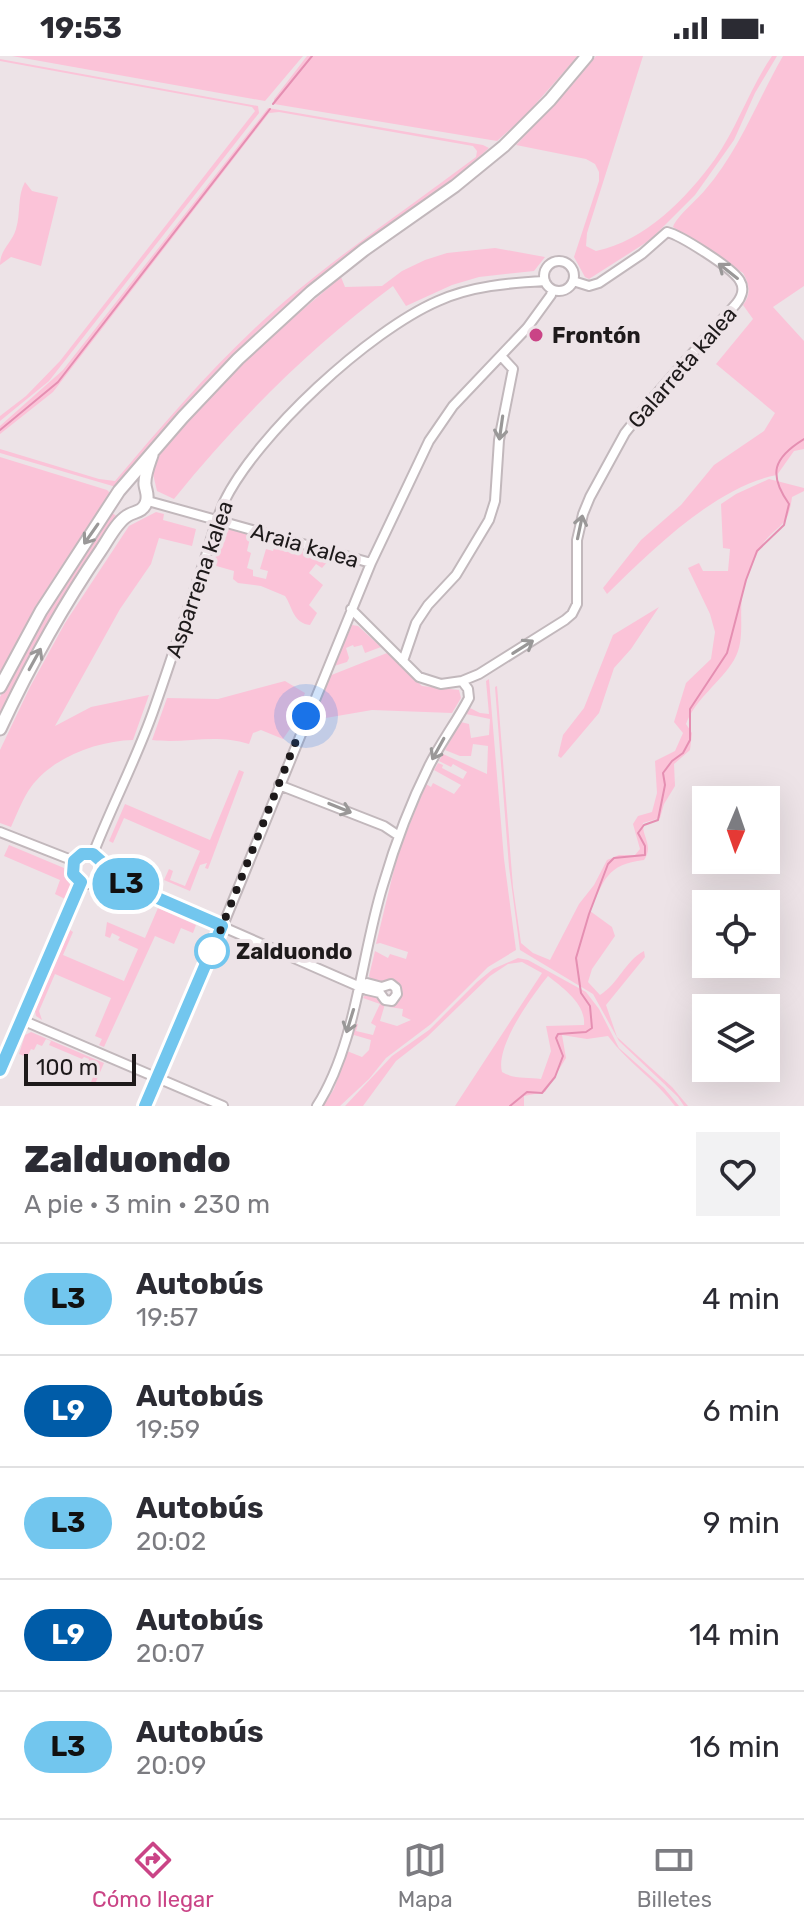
<!DOCTYPE html>
<html lang="es">
<meta charset="utf-8">
<style>
:root{--surface:#fff;--page:#f2f2f3;--text:#2b2b33;--muted:#7c7c81;--line:#e1e1e2;--accent:#ca4486}
body{margin:0;font-family:Rubik,sans-serif;background:var(--page);color:var(--text);height:100vh;display:flex;flex-direction:column;font-size:30px;white-space:nowrap}
*{box-sizing:border-box;margin:0}
p{font-size:26px;color:var(--muted)}
.icon{flex:none;width:44px;height:44px;fill:none;stroke:currentColor;stroke-width:2;stroke-linecap:round;stroke-linejoin:round}
.map{position:relative;height:1050px;overflow:hidden}
.drawer{display:flex;flex-direction:column;background:var(--surface);flex:1}
.drawer>*{flex:none}
.badge{padding:0 16px;border-radius:26px;font-size:28px;line-height:52px}
.needle{width:52px;rotate:182deg}
.buttons{position:absolute;left:692px;top:730px;display:grid;gap:16px}
.buttons a{display:grid;place-items:center;width:88px;height:88px;border-radius:0px;background:var(--surface);box-shadow:0 8px 32px #0002;font-size:40px}
.scale{position:absolute;left:24px;bottom:20px;width:112px;box-sizing:border-box;padding-left:8px;border:4px solid #1e1a1b;border-top:0;font-size:22px;line-height:28px;white-space:nowrap;color:#1e1a1b;-webkit-text-stroke:6px #ede3e7;paint-order:stroke}
.you{position:absolute;width:40px;height:40px;margin:-20px;border:6px solid #fff;border-radius:50%;background:#1a73e8;box-shadow:0 0 0 12px #1a73e833}
.map>.badge{position:absolute;translate:-50% -50%;box-shadow:0 0 0 4px #fff}
.round{display:grid;place-items:center;flex:none;width:84px;height:84px;border-radius:0px;background:var(--page)}
.headline{display:flex;align-items:center;justify-content:space-between;height:136px;padding:0 24px}
h1{font-size:38px;font-weight:800;line-height:60px}
ul{padding:0;list-style:none}
li{display:flex;align-items:center;gap:24px;height:112px;padding:0 24px;border-top:2px solid var(--line)}
li div{flex:1}
li b{display:block;font-size:30px}
li em{font-style:normal}
li .badge{min-width:88px;font-weight:700;text-align:center}
.status{display:flex;justify-content:space-between;align-items:center;height:56px;padding:0 40px;background:var(--surface);direction:ltr}
.status svg{height:22px;fill:currentColor}
.dock{display:flex;justify-content:space-around;align-items:center;height:112px;border-top:2px solid var(--line);background:var(--surface);font-size:22px;color:var(--muted)}
.dock a{display:grid;justify-items:center;gap:4px}
.dock .current{color:var(--accent)}
.map>svg:first-child{display:block}
.green{fill:#fbc3d8;fill-rule:evenodd}
.lines{fill:none;stroke-linecap:round;stroke-linejoin:round}
.stream{stroke:#e58fb2;stroke-width:2}
.street-casing{stroke:#c2b8bc;stroke-width:12}
.secondary-casing{stroke:#c2b8bc;stroke-width:15}
.street{stroke:#fff;stroke-width:8}
.secondary{stroke:#fff;stroke-width:11}
.oneway{stroke:#9a9898}
.line-casing{stroke:#fff;stroke-width:18}
.line{stroke:#72c6ee;stroke-width:12}
.walk{stroke:#1e1a1b;stroke-width:8;stroke-dasharray:0 14.4}
.poi-dot{fill:#ca4486;stroke:#ede3e7;stroke-width:3}
.stop-dot{fill:#fff;stroke:#72c6ee;stroke-width:4}
.labels{text-anchor:middle;stroke-width:8;stroke-linejoin:round;paint-order:stroke}
.poi-label{font-size:22px;font-weight:bold;fill:#1e1a1b;stroke:#ede3e7;text-anchor:start}
.street-label{font-size:22px;fill:#1e1a1b;stroke:#ede3e7}
.stop-label{font-size:22px;font-weight:bold;fill:#1e1a1b;stroke:#ede3e7;text-anchor:start}
</style>
<div class="status"><b>19:53</b><svg viewBox="0 0 49 12"><path d="M0 12V9h3v3zM5 12V6h3v6zM10 12V3h3v9zM15 12V0h3v12zM26 1h20v11H26zM47 4h2v5h-2z"/></svg></div>
<div class="map">
<svg width="804" height="1050" viewBox="0 0 804 1050">
<rect width="100%" height="100%" fill="#ede3e7"/>
<!-- green -->
<path class="green" d="M12 0H303L265 45Z
M307 0H578L524 61 497 85 274 48V43Z
M596 0H643L587 177 586 190 596 195C645 185 686 143 715 103 737 72 750 32 772 0H777L755 37 734 84 695 139 650 184 589 223 585 221 574 201 599 125V116L595 108 586 103 516 89 568 34Z
M783 0H804V230L773 251 804 285V393L794 395 777 419C716 430 650 496 607 538L603 532 641 484 681 449 714 409 764 375 775 357 716 308 753 263 743 249C751 239 750 229 743 217L673 171C676 161 697 144 705 134 739 95 757 45 783 0Z
M0 3 258 50 259 57 49 325 0 365V360L26 340 60 305 255 55 252 51 0 5Z
M268 52 483 89 489 92C449 130 401 158 357 191 266 260 186 340 116 431L0 397V393L99 423 115 425C160 372 205 319 255 272 323 208 402 157 476 101L477 95 473 90 279 56 269 57 53 336 0 378V370L63 314Z
M25 126 32 135 58 141 41 210 11 201 0 209C0 193 12 187 16 173 21 157 17 140 25 126Z
M495 192 545 201 534 215 479 221 452 229 406 250 393 230C311 291 238 363 174 443L157 435 153 418 156 403 194 357 267 284 341 221 345 231 382 230 402 215 425 204 447 197Z
M0 401 107 434 111 438 53 523 0 617Z
M769 423 804 432V435L792 441C788 471 781 466 764 486 756 497 748 518 744 531 737 555 747 582 734 604 721 626 695 643 686 668L692 677 690 694 674 708 675 730 664 748 660 762 643 767C642 781 654 790 644 804 606 809 605 823 590 855L612 871 615 880 592 913 588 926 600 939C618 928 625 905 644 895L645 901 606 949 617 981 672 1031 688 1050H684L678 1041 619 985 593 938 520 894 509 811 495 631 497 630 513 831 521 887 533 897 550 904 579 848 594 829 607 804 619 799H635L640 793 633 768 638 760 652 756 657 737 655 705 675 695 683 677 674 666 686 627 711 603 715 576 710 558 688 512 699 507 703 515H728L730 493 723 492 721 448 736 438Z
M111 456 119 462 0 663V641L17 608 40 565Z
M156 456 164 458 163 464 196 473 192 490 159 482 151 508 120 553 55 670 91 651 149 639 133 684C97 685 53 701 31 731 23 742 17 758 11 771L0 767V694L30 631 65 567 129 470Z
M225 471 251 478 247 495 251 497 247 512 253 514V520L266 523 268 515 260 513 266 493 273 495 276 485 329 499V504L322 512 316 508 309 517 323 529 309 549 317 557 310 569C293 567 293 552 285 540L261 530 238 527 233 523 234 515 213 509Z
M659 551 631 593 614 612 599 657 561 702 558 700 563 679 584 652 613 579Z
M352 569 358 570 381 591 365 597 362 589 354 591 353 589 346 592 349 602 347 606 334 610Z
M387 597 422 630 459 634 461 642 452 657 372 654 314 664 329 620Z
M489 623 504 803 516 894 488 911 431 968 386 1002 369 1023 340 1050H323L334 1033 347 995 362 1001 369 994 371 984 354 979 349 988 355 968H358L356 975 373 979 376 970 371 967 380 948 363 942 365 939H377L385 948 380 965 397 970 411 964 402 960 403 953 389 951 400 933C394 921 382 927 371 924L369 920 375 895 388 902 390 898 406 903 408 896 380 887 376 888 398 797 426 728 431 731 433 727 454 738 461 729 434 714 438 707 443 709 442 712 463 723 467 716 453 708 451 711 439 705 443 698 487 718 488 690 473 688 471 700H460L445 694 461 666 469 668 471 682 489 679 490 663 466 658 470 652 480 657 489 658 486 625Z
M285 625 305 637 292 670 283 683 261 674 253 677 249 688C213 677 188 688 152 684L167 642 218 643Z
M239 714 244 716 208 813 205 812 207 807 200 809 190 835 164 824 169 813 173 815 170 824 185 830 200 795 124 762 113 787 109 785 125 748 210 784Z
M9 789 64 812V820L71 830 65 843 55 838 60 824 4 800Z
M158 852 196 869 193 877 181 872 174 888 155 880 104 991 99 989 102 983 95 980 111 942 55 918 39 955 42 964 36 960 35 955 70 874 73 876 63 899 124 925 138 893 118 884 120 881 112 877 110 882 105 880 107 866 145 882Z
M518 902 528 904 586 936 599 953 619 992 664 1032 679 1050H675C656 1024 628 1007 608 980L587 983 562 979 566 1002 545 1036 524 1040V1050H455L542 917 522 906 508 908 490 920 428 980 396 1005 363 1050H345L392 1000 429 974 477 926 493 913ZM548 920C563 932 586 948 584 969L546 970 551 995 541 1023C528 1021 513 1023 502 1016 495 990 532 940 548 920Z
M31 976 104 1007 95 1028 91 1026 96 1014 87 1009 89 1003 84 1001 82 1003 49 989 51 985 46 983 42 990 37 988 34 994 31 993 27 1001 19 998 25 979Z"/>
<g class="lines">
<!-- stream -->
<path class="stream" d="M273 48 312 0
M0 374 58 326 270 53
M510 1050 527 1036 542 1037 555 1021 563 1000 556 982 558 978 586 976 592 972 590 950 581 937 576 902 589 858 608 808 614 802 645 799V790L638 777 644 769 658 764 665 729 663 717 672 705 683 697 690 684V653L727 597 746 524 757 495 784 469 789 448C768 418 773 402 804 383"/>
<defs>
<path id="street" d="M544 220a15 15 0 1 1 30 0a15 15 0 1 1-30 0Z
M148 445 371 507
M351 553 419 621 441 628 462 625 479 618 565 564 572 558 577 548V484L583 458 590 441 625 377 652 343 736 248C741 242 745 233 740 225 733 212 680 179 667 176L642 198 599 227 589 230 573 225
M403 605 416 567 428 549 456 519 489 464 495 445 499 384 513 313 501 300
M279 729 384 770 399 780
M0 776 74 805
M73 813a15 15 0 1 1 30 0a15 15 0 1 1-30 0Z
M93 798C112 749 137 702 154 653 171 605 186 557 203 509 210 488 215 466 224 446 257 378 369 275 438 245 471 230 509 227 545 225
M102 818 367 934 380 937 385 944 392 945 397 938 396 932 391 928 382 931 367 927 360 929
M22 964 223 1050
M0 1014 81 826
M145 1050 217 884 371 507 429 385 453 350 527 272 551 239 552 234
M317 1050C357 987 361 899 383 829 395 788 410 748 429 710 441 686 457 665 469 642L468 633 462 625"/>
<path id="secondary" d="M0 631 41 555 119 435 183 361 238 303 311 236 364 194 455 130 504 90 550 44 587 0
M0 673C29 611 62 551 101 494 108 484 116 467 127 460 134 455 142 457 146 447 149 440 146 436 145 429 144 420 149 408 152 399"/>
</defs>
<!-- street casing -->
<use href="#street" class="street-casing"/>
<!-- secondary casing -->
<use href="#secondary" class="secondary-casing"/>
<!-- street -->
<use href="#street" class="street"/>
<!-- secondary -->
<use href="#secondary" class="secondary"/>
</g>
<!-- one-way arrows -->
<defs><path id="oneway-shaft" d="M-6 0H5M1.5-3L5.5 0L1.5 3" fill="none" stroke-width="1.6" stroke-linecap="round" stroke-linejoin="round" transform="scale(2)"/></defs>
<g class="oneway">
<use href="#oneway-shaft" transform="translate(728 215) rotate(-142)"/>
<use href="#oneway-shaft" transform="translate(501 372) rotate(98)"/>
<use href="#oneway-shaft" transform="translate(580 471) rotate(-78)"/>
<use href="#oneway-shaft" transform="translate(91 478) rotate(125)"/>
<use href="#oneway-shaft" transform="translate(523 591) rotate(-32)"/>
<use href="#oneway-shaft" transform="translate(35 603) rotate(-61)"/>
<use href="#oneway-shaft" transform="translate(438 693) rotate(119)"/>
<use href="#oneway-shaft" transform="translate(340 752) rotate(22)"/>
<use href="#oneway-shaft" transform="translate(350 965) rotate(107)"/>
</g>
<g class="lines">
<defs>
<path id="line" d="M0 1014 81 826 73 818 74 805 82 798H93L102 806V818L222 870 145 1050"/>
</defs>
<!-- line casing -->
<use href="#line" class="line-casing"/>
<!-- line -->
<use href="#line" class="line"/>
<!-- walk -->
<path class="walk" d="M212 895 211 898 306 660"/>
</g>
<!-- markers -->
<circle class="poi-dot" cx="536" cy="279" r="8"/>
<circle class="stop-dot" cx="212" cy="895" r="16"/>
<g class="labels">
<!-- poi labels -->
<g class="poi-label">
<text x="552" y="287">Frontón</text>
</g>
<!-- street labels -->
<g class="street-label">
<text transform="translate(682 311) rotate(-49)" y="8">Galarreta kalea</text>
<text transform="translate(305 489) rotate(16)" y="8">Araia kalea</text>
<text transform="translate(199 523) rotate(-71)" y="8">Asparrena kalea</text>
</g>
<!-- stop labels -->
<g class="stop-label">
<text x="236" y="903">Zalduondo</text>
</g>
</g>
</svg>
<div class="buttons">
<a><svg class="needle" viewBox="-14 -14 28 28"><path d="M0-13l5 13h-10z" fill="#e53935"/><path d="M0 13l5-13h-10z" fill="#7c7c81"/></svg></a>
<a><svg class="icon" aria-label="locate" viewBox="0 0 24 24"><circle cx="12" cy="12" r="6"/><path d="M12 2v4M12 18v4M2 12h4M18 12h4"/></svg></a>
<a><svg class="icon" aria-label="layers" viewBox="0 0 24 24"><path d="M12 4l9 5-9 5-9-5zM3 14l9 5 9-5"/></svg></a>
</div>
<div class="scale">100 m</div>
<div class="you" style="left:306px;top:660px"></div>
<b class="badge" style="left:126px;top:828px;background:#72c6ee;color:#111">L3</b>
</div>
<section class="drawer">
<div class="headline"><div><h1>Zalduondo</h1><p>A pie · 3 min · 230 m</p></div><a class="round"><svg class="icon" aria-label="heart" viewBox="0 0 24 24"><path d="M12 20l-8-8c-3-5 5-10 8-4 3-6 11-1 8 4z"/></svg></a></div>
<ul>
<li><span class="badge" style="background:#72c6ee;color:#111">L3</span><div><b>Autobús</b><p>19:57</p></div><em>4 min</em></li>
<li><span class="badge" style="background:#005ca8;color:#fff">L9</span><div><b>Autobús</b><p>19:59</p></div><em>6 min</em></li>
<li><span class="badge" style="background:#72c6ee;color:#111">L3</span><div><b>Autobús</b><p>20:02</p></div><em>9 min</em></li>
<li><span class="badge" style="background:#005ca8;color:#fff">L9</span><div><b>Autobús</b><p>20:07</p></div><em>14 min</em></li>
<li><span class="badge" style="background:#72c6ee;color:#111">L3</span><div><b>Autobús</b><p>20:09</p></div><em>16 min</em></li>
</ul>
</section>
<nav class="dock">
<a class="current"><svg class="icon" aria-label="directions" viewBox="0 0 24 24"><path d="M12 3l9 9-9 9-9-9zM9 14v-3h6M13 9l2 2-2 2"/></svg>Cómo llegar</a>
<a><svg class="icon" aria-label="map" viewBox="0 0 24 24"><path d="M3 6l6-2 6 2 6-2v14l-6 2-6-2-6 2zM9 4v14M15 6v14"/></svg>Mapa</a>
<a><svg class="icon" aria-label="tickets" viewBox="0 0 24 24"><path d="M3 7h18v10H3zM15 7v10"/></svg>Billetes</a>
</nav>
